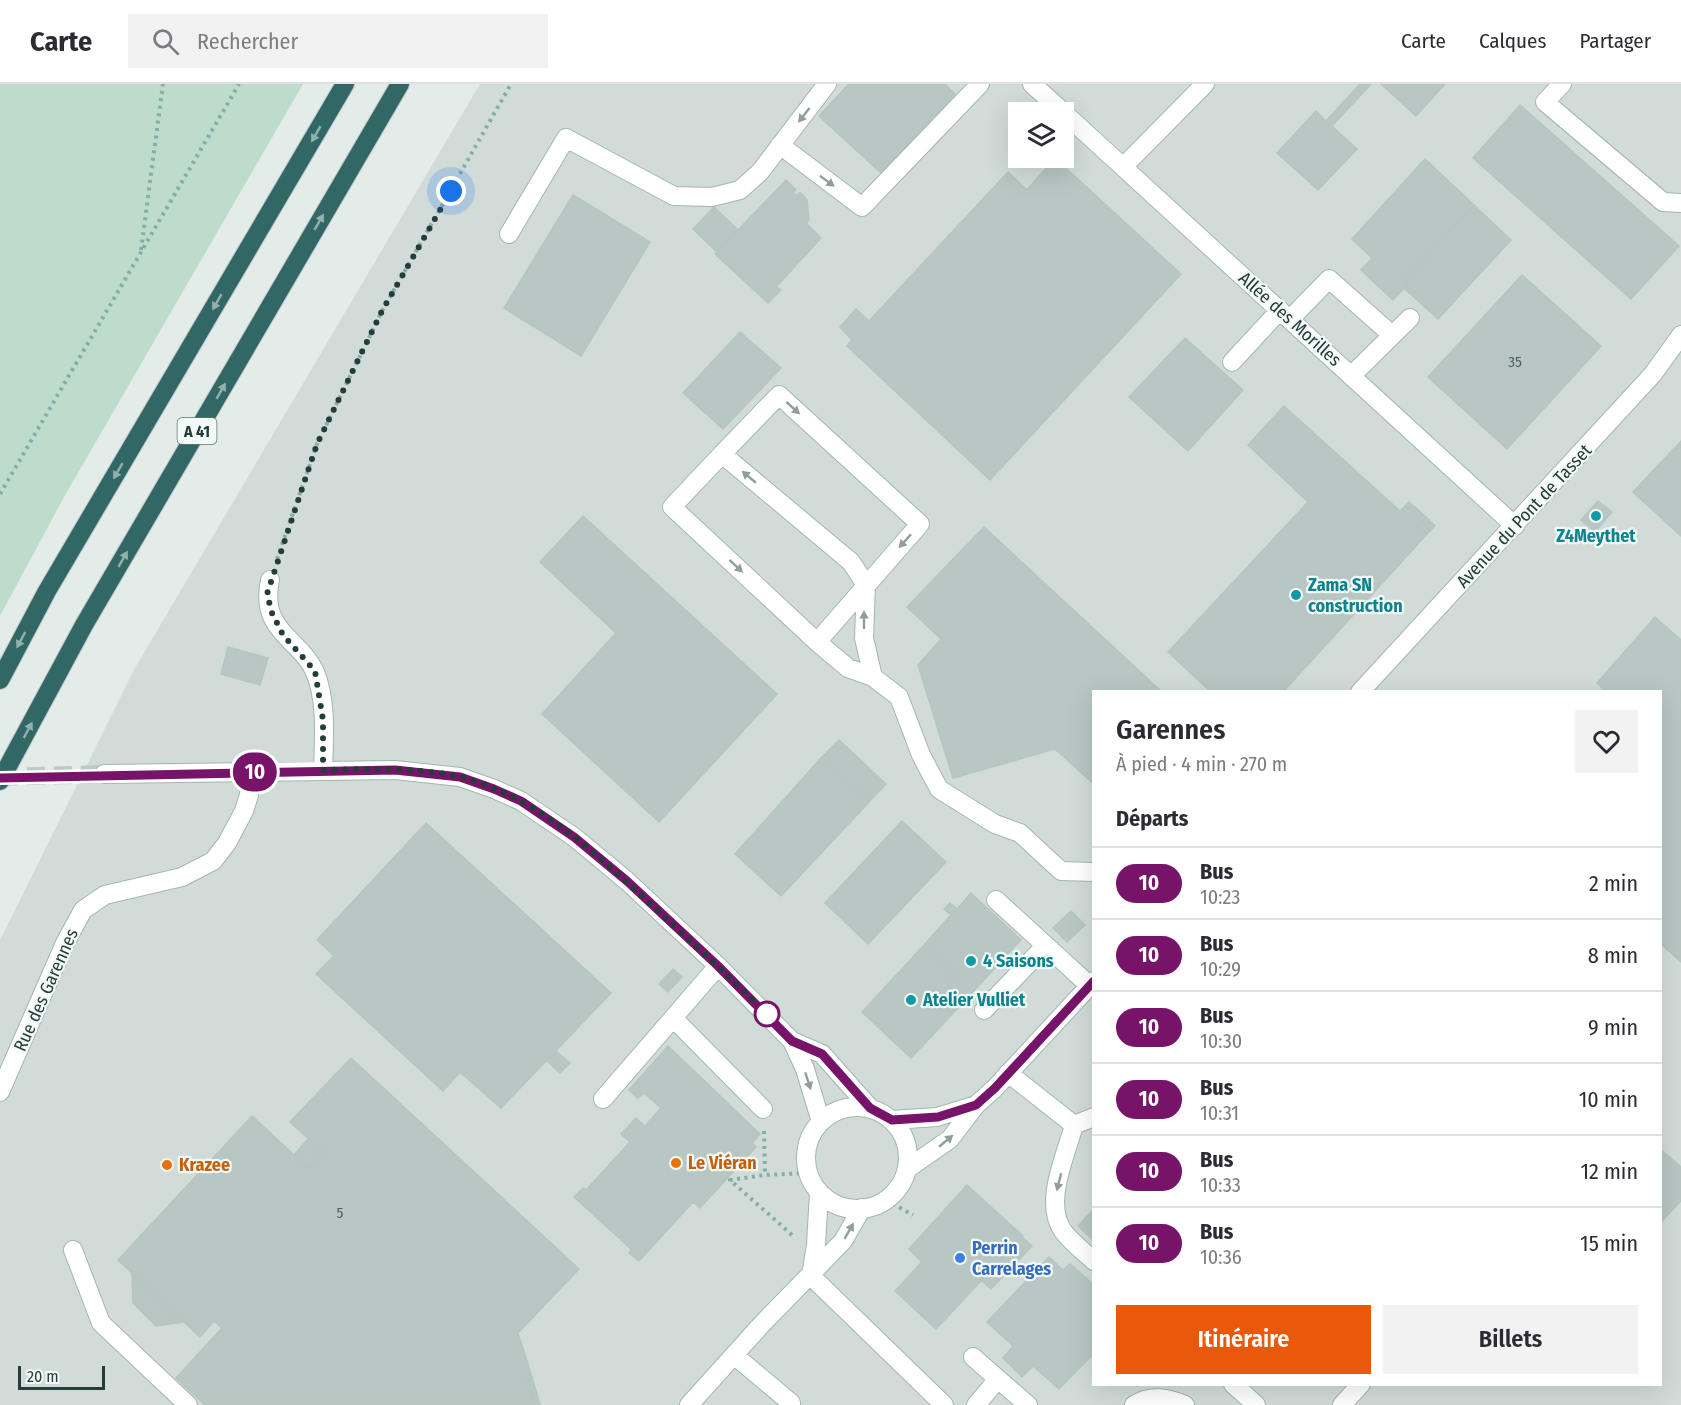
<!DOCTYPE html>
<html lang="fr">
<meta charset="utf-8">
<style>
:root{--surface:#fff;--page:#f2f2f3;--text:#2b2b33;--muted:#7c7c81;--line:#e1e1e2;--accent:#ea580c}
body{margin:0;font-family:"Fira Sans Condensed",sans-serif;background:var(--page);color:var(--text);height:100vh;display:flex;flex-direction:column;font-size:22px;white-space:nowrap}
*{box-sizing:border-box;margin:0}
p{font-size:20px;color:var(--muted)}
.icon{flex:none;width:33px;height:33px;fill:none;stroke:currentColor;stroke-width:2;stroke-linecap:round;stroke-linejoin:round}
.map{position:relative;flex:1;overflow:hidden}
.drawer{position:absolute;left:1092px;top:606px;width:570px;height:696px;display:flex;flex-direction:column;background:var(--surface);border-radius:0px;box-shadow:0 6px 24px #0002}
.drawer>*{flex:none}
.badge{padding:0 12px;border-radius:20px;font-size:21px;line-height:39px}
.buttons{position:absolute;left:1008px;top:18px;display:grid;gap:12px}
.buttons a{display:grid;place-items:center;width:66px;height:66px;border-radius:0px;background:var(--surface);box-shadow:0 6px 24px #0002;font-size:30px}
.scale{position:absolute;left:18px;bottom:15px;width:87px;box-sizing:border-box;padding-left:6px;border:3px solid #243c3a;border-top:0;font-size:16px;line-height:21px;white-space:nowrap;color:#243c3a;-webkit-text-stroke:4px #f3f9f7;paint-order:stroke}
.you{position:absolute;width:30px;height:30px;margin:-15px;border:4px solid #fff;border-radius:50%;background:#1a73e8;box-shadow:0 0 0 9px #1a73e833}
.map>.badge{position:absolute;translate:-50% -50%;box-shadow:0 0 0 3px #fff}
h2{padding:0 24px;font-size:22px;line-height:54px}
.round{display:grid;place-items:center;flex:none;width:63px;height:63px;border-radius:0px;background:var(--page)}
.headline{display:flex;align-items:center;justify-content:space-between;height:102px;padding:0 24px}
h1{font-size:28px;font-weight:600;line-height:45px}
.button{display:flex;gap:12px;margin-top:auto;padding:12px 24px}
.button a{flex:1;height:69px;border-radius:0px;background:var(--accent);color:#fff;font-size:24px;font-weight:600;line-height:69px;text-align:center}
.button a+a{background:var(--page);color:var(--text)}
ul{padding:0;list-style:none}
li{display:flex;align-items:center;gap:18px;height:72px;padding:0 24px;border-top:2px solid var(--line)}
li div{flex:1}
li b{display:block;font-size:22px}
li em{font-style:normal}
li .badge{min-width:66px;font-weight:700;text-align:center}
header{display:flex;align-items:center;gap:36px;box-sizing:border-box;height:84px;padding:0 30px;background:var(--surface);border-bottom:2px solid var(--line)}
header strong{font-size:28px}
nav{display:flex;gap:33px;margin-inline-start:auto;font-size:21px}
.search{width:420px;height:54px;background:var(--page);display:flex;align-items:center;gap:15px;box-sizing:border-box;padding:0 21px;border-radius:0px;color:var(--muted);font-size:22px}
.map>svg:first-child{display:block}
.built{fill:#d1dcd9;fill-rule:evenodd}
.green{fill:#bddccb}
.building{fill:#b8c7c3;stroke:#b6c5c1;stroke-width:1.5}
.lines{fill:none;stroke-linecap:round;stroke-linejoin:round}
.minor-tunnel{stroke:#bdc9c6;stroke-width:18;stroke-dasharray:18 9;stroke-linecap:butt}
.minor-casing{stroke:#a6b4b1;stroke-width:20}
.highway-casing{stroke:#c2c8c8;stroke-width:20}
.path{stroke:#85aea8;stroke-width:4;stroke-dasharray:3 4.5;stroke-linecap:butt}
.minor{stroke:#fff;stroke-width:18}
.highway{stroke:#316765;stroke-width:18}
.oneway{fill:#929e9c}
.oneway2{fill:#92b0ae}
.line-casing{stroke:#fff;stroke-width:14}
.line{stroke:#771469;stroke-width:9}
.walk{stroke:#243c3a;stroke-width:6;stroke-dasharray:0 10.8}
.culture-dot{fill:#0f9aa8;stroke:#f3f9f7;stroke-width:2}
.stop-dot{fill:#fff;stroke:#771469;stroke-width:3}
.food-dot{fill:#e8710a;stroke:#f3f9f7;stroke-width:2}
.shop-dot{fill:#3f7fe0;stroke:#f3f9f7;stroke-width:2}
.labels{text-anchor:middle;stroke-width:4.5;stroke-linejoin:round;paint-order:stroke}
.number-label{font-size:15px;fill:#495f5c}
.shield{fill:#f3f9f7;stroke:#627573;stroke-width:1.5}
.shield-label{font-size:16px;font-weight:bold;fill:#243c3a}
.street-label{font-size:18px;fill:#243c3a;stroke:#f3f9f7}
.culture-label{font-size:18px;font-weight:bold;fill:#0d838f;stroke:#f3f9f7;text-anchor:start}
.food-label{font-size:18px;font-weight:bold;fill:#c56008;stroke:#f3f9f7;text-anchor:start}
.shop-label{font-size:18px;font-weight:bold;fill:#366cbe;stroke:#f3f9f7;text-anchor:start}
</style>
<header>
<strong>Carte</strong>
<div class="search"><svg class="icon" aria-label="search" viewBox="0 0 24 24"><circle cx="10" cy="10" r="6"/><path d="M15 15l6 6"/></svg>Rechercher</div>
<nav><a>Carte</a><a>Calques</a><a>Partager</a></nav>
</header>
<div class="map">
<svg width="1681" height="1321" viewBox="0 0 1681 1321">
<rect width="100%" height="100%" fill="#e3ece9"/>
<!-- built -->
<path class="built" d="M480 0H1681V1321H0V856L135 584ZM1018 28H1064V74H1018ZM1094 608H1660V1300H1094Z"/>
<!-- green -->
<path class="green" d="M0 0H303L64 413 0 532Z"/>
<!-- building -->
<path class="building" d="M849 0H945L955 10 881 89 819 32Z
M1360 0H1371L1332 42 1357 65 1318 106 1277 69 1316 27 1326 37Z
M1381 0H1445L1416 32Z
M1520 21 1679 162 1631 215 1473 74Z
M1055 74 1181 190 990 396 847 262 852 256 840 243 856 225 869 237 1008 88 1027 106Z
M1425 75 1474 121 1404 196 1408 200 1393 216 1361 186 1372 174 1352 155Z
M786 96 796 106 793 108 796 112 800 108 807 116 809 136 806 139 821 154 776 203 781 206 768 219 715 170Z
M573 111 650 158 581 272 504 224Z
M1474 121 1511 156 1438 235 1404 204 1408 200 1404 196Z
M714 123 738 146 717 168 693 145Z
M1522 191 1601 262 1507 365 1428 293Z
M740 248 781 284 723 345 683 309Z
M1185 254 1243 306 1188 367 1129 313Z
M1284 322 1400 427 1409 418 1426 433 1417 443 1426 451 1283 608H1211L1168 568 1308 418 1248 361Z
M1681 357V452L1633 408Z
M1598 417 1612 428 1595 448 1581 436Z
M583 432 777 610 659 738 542 630 616 549 540 478Z
M1426 433 1435 442 1426 451 1417 443Z
M984 443 1162 608H1094V700L1055 665 953 694 918 581 941 555 907 523Z
M1655 533 1681 556V878L1660 859V608H1606L1597 599Z
M228 563 268 574 260 601 221 590Z
M839 656 886 700 869 718 822 673Z
M822 673 869 718 781 812 735 770Z
M902 737 946 778 868 860 825 819Z
M426 739 611 909 501 1024 460 988 443 1007 316 890 334 872 317 856Z
M971 809 1021 856 958 924 942 908 957 892 924 861 951 831 944 825 950 819 957 825Z
M1071 827 1085 841 1067 858 1053 844Z
M924 861 957 892 942 908 958 924 911 974 862 928Z
M673 885 682 893 668 908 659 900Z
M668 962 760 1050 752 1059 756 1063 700 1124 693 1118 639 1177 629 1169 631 1165 574 1113 583 1104 586 1106 630 1058 621 1050 636 1034 645 1042 661 1024 644 1009 638 1014 629 1006Z
M557 968 570 979 560 989 547 977Z
M351 974 579 1185 518 1249 532 1293 527 1298 535 1321H205L176 1294 222 1244 214 1237 200 1253 118 1176 252 1032 308 1084 323 1068 290 1038Z
M308 1055 323 1068 308 1084 294 1071Z
M1660 1065 1681 1083V1117L1660 1139Z
M967 1101 1023 1152 936 1245 895 1207 922 1178 909 1165Z
M1094 1125V1157L1078 1142Z
M1022 1153 1032 1162 991 1205 981 1196Z
M1049 1173 1063 1186 1070 1180 1094 1201V1269L1059 1305 1033 1282 1022 1293 1003 1274 1013 1262 987 1238Z
M132 1190 184 1238 156 1242 133 1219Z
M532 1293 540 1321H535L527 1298Z"/>
<g class="lines">
<!-- minor-tunnel -->
<path class="minor-tunnel" d="M0 693 104 690"/>
<defs>
<path id="minor" d="M1032 0 1063 28
M1562 0 1545 18 1663 118 1681 119
M1064 29 1515 442
M780 61 862 123 980 0
M1123 83 1205 0
M509 150 566 54 674 112 712 113 740 106 760 88 827 0
M1290 235 1329 195 1392 251
M1232 278 1280 226
M1352 291 1410 234
M722 370 779 311 920 440 817 558 672 423 722 370 851 478 866 501 864 554 873 593
M270 496C259 548 300 554 315 588 327 617 324 655 323 686
M817 558 848 584 873 593 899 613 921 671 939 705 995 740 1020 749 1061 787 1094 788
M1360 608 1653 290 1681 251
M104 690 395 686 460 693 494 705 521 717 574 753 627 797 718 882 792 957 805 985 821 1038
M996 816 1089 901
M984 926 1045 862
M674 935 763 1025
M792 957 822 970 870 1024
M1008 989 1074 1041
M0 1008 65 859 83 826 105 811 182 793 213 777 227 759 244 727 249 711 251 688
M603 1015 718 882
M806 1074a51 51 0 1 1 102 0a51 51 0 1 1-102 0Z
M892 1036 937 1033 976 1021
M1074 1041C1066 1071 1043 1119 1063 1147 1071 1158 1083 1167 1094 1177
M1074 1041 1094 1033
M907 1085 950 1055 976 1021 995 1004 1094 897
M73 1166 101 1239 188 1321
M811 1192 944 1321
M811 1192 816 1161 819 1108
M734 1271 791 1319 789 1321
M973 1273 998 1295
M1233 1300 1256 1321
M689 1321 762 1240 843 1157 862 1124
M976 1321 998 1295 1028 1321
M1134 1321C1151 1310 1168 1314 1185 1321
M1342 1321 1361 1300"/>
<path id="highway" d="M0 596 47 507 345 0
M0 697 84 541 400 0"/>
</defs>
<!-- minor casing -->
<use href="#minor" class="minor-casing"/>
<!-- highway casing -->
<use href="#highway" class="highway-casing"/>
<!-- path -->
<path class="path" d="M141 166 163 0
M0 410 239 0
M277 475 317 360 382 227 511 0
M764 1047 765 1091
M886 1116 913 1131
M792 1151 730 1096 765 1091 805 1089"/>
<!-- minor -->
<use href="#minor" class="minor"/>
<!-- highway -->
<use href="#highway" class="highway"/>
</g>
<!-- one-way arrows -->
<defs><path id="oneway-solid" d="M-6-.8H1V-3.2L6.5 0L1 3.2V.8H-6Z" transform="scale(1.5)"/></defs>
<g class="oneway">
<use href="#oneway-solid" transform="translate(804 31) rotate(128)"/>
<use href="#oneway-solid" transform="translate(827 97) rotate(37)"/>
<use href="#oneway-solid" transform="translate(793 324) rotate(42)"/>
<use href="#oneway-solid" transform="translate(749 393) rotate(-140)"/>
<use href="#oneway-solid" transform="translate(905 457) rotate(132)"/>
<use href="#oneway-solid" transform="translate(736 482) rotate(43)"/>
<use href="#oneway-solid" transform="translate(864 536) rotate(-90)"/>
<use href="#oneway-solid" transform="translate(808 997) rotate(72)"/>
<use href="#oneway-solid" transform="translate(946 1057) rotate(-40)"/>
<use href="#oneway-solid" transform="translate(1059 1098) rotate(104)"/>
<use href="#oneway-solid" transform="translate(849 1147) rotate(-60)"/>
</g>
<g class="oneway2">
<use href="#oneway-solid" transform="translate(316 50) rotate(120)"/>
<use href="#oneway-solid" transform="translate(319 138) rotate(-60)"/>
<use href="#oneway-solid" transform="translate(217 218) rotate(120)"/>
<use href="#oneway-solid" transform="translate(221 307) rotate(-60)"/>
<use href="#oneway-solid" transform="translate(118 387) rotate(120)"/>
<use href="#oneway-solid" transform="translate(123 475) rotate(-60)"/>
<use href="#oneway-solid" transform="translate(21 556) rotate(118)"/>
<use href="#oneway-solid" transform="translate(28 646) rotate(-62)"/>
</g>
<g class="lines">
<defs>
<path id="line" d="M0 694 395 686 460 693 494 705 521 717 574 753 627 797 718 882 792 957 822 970 870 1024 892 1036 938 1033 976 1021 995 1004 1094 897"/>
</defs>
<!-- line casing -->
<use href="#line" class="line-casing"/>
<!-- line -->
<use href="#line" class="line"/>
<!-- walk -->
<path class="walk" d="M451 107 382 227 317 360 267 510 272 529 283 551 315 587 323 636V686C368 685 416 683 460 693 533 711 590 764 644 814 685 853 727 890 767 930"/>
</g>
<!-- markers -->
<g class="culture-dot">
<circle cx="1596" cy="432" r="6"/>
<circle cx="1296" cy="511" r="6"/>
<circle cx="971" cy="877" r="6"/>
<circle cx="911" cy="916" r="6"/>
</g>
<circle class="stop-dot" cx="767" cy="930" r="12"/>
<g class="food-dot">
<circle cx="676" cy="1079" r="6"/>
<circle cx="167" cy="1081" r="6"/>
</g>
<circle class="shop-dot" cx="960" cy="1174" r="6"/>
<g class="labels">
<!-- number labels -->
<g class="number-label">
<text x="1515" y="283">35</text>
<text x="340" y="1134">5</text>
</g>
<!-- shield labels -->
<rect class="shield" x="177.5" y="334" width="39" height="26" rx="4.5"/>
<g class="shield-label">
<text x="197" y="353">A 41</text>
</g>
<!-- street labels -->
<g class="street-label">
<text transform="translate(1290 235) rotate(42)" y="6">Allée des Morilles</text>
<text transform="translate(1524 432) rotate(-47)" y="6">Avenue du Pont de Tasset</text>
<text transform="translate(46 906) rotate(-66)" y="6">Rue des Garennes</text>
</g>
<!-- culture labels -->
<g class="culture-label">
<text x="1596" y="458" text-anchor="middle">Z4Meythet</text>
<text x="1308" y="507">Zama SN<tspan x="1308" dy="21">construction</tspan></text>
<text x="983" y="883">4 Saisons</text>
<text x="923" y="922">Atelier Vulliet</text>
</g>
<!-- food labels -->
<g class="food-label">
<text x="688" y="1085">Le Viéran</text>
<text x="179" y="1087">Krazee</text>
</g>
<!-- shop labels -->
<g class="shop-label">
<text x="972" y="1170">Perrin<tspan x="972" dy="21">Carrelages</tspan></text>
</g>
</g>
</svg>
<div class="buttons">
<a><svg class="icon" aria-label="layers" viewBox="0 0 24 24"><path d="M12 4l9 5-9 5-9-5zM3 14l9 5 9-5"/></svg></a>
</div>
<div class="scale">20 m</div>
<div class="you" style="left:451px;top:107px"></div>
<b class="badge" style="left:255px;top:688px;background:#771469;color:#fff">10</b>
<section class="drawer">
<div class="headline"><div><h1>Garennes</h1><p>À pied · 4 min · 270 m</p></div><a class="round"><svg class="icon" aria-label="heart" viewBox="0 0 24 24"><path d="M12 20l-8-8c-3-5 5-10 8-4 3-6 11-1 8 4z"/></svg></a></div>
<h2>Départs</h2>
<ul>
<li><span class="badge" style="background:#771469;color:#fff">10</span><div><b>Bus</b><p>10:23</p></div><em>2 min</em></li>
<li><span class="badge" style="background:#771469;color:#fff">10</span><div><b>Bus</b><p>10:29</p></div><em>8 min</em></li>
<li><span class="badge" style="background:#771469;color:#fff">10</span><div><b>Bus</b><p>10:30</p></div><em>9 min</em></li>
<li><span class="badge" style="background:#771469;color:#fff">10</span><div><b>Bus</b><p>10:31</p></div><em>10 min</em></li>
<li><span class="badge" style="background:#771469;color:#fff">10</span><div><b>Bus</b><p>10:33</p></div><em>12 min</em></li>
<li><span class="badge" style="background:#771469;color:#fff">10</span><div><b>Bus</b><p>10:36</p></div><em>15 min</em></li>
</ul>
<div class="button"><a>Itinéraire</a><a>Billets</a></div>
</section>
</div>
